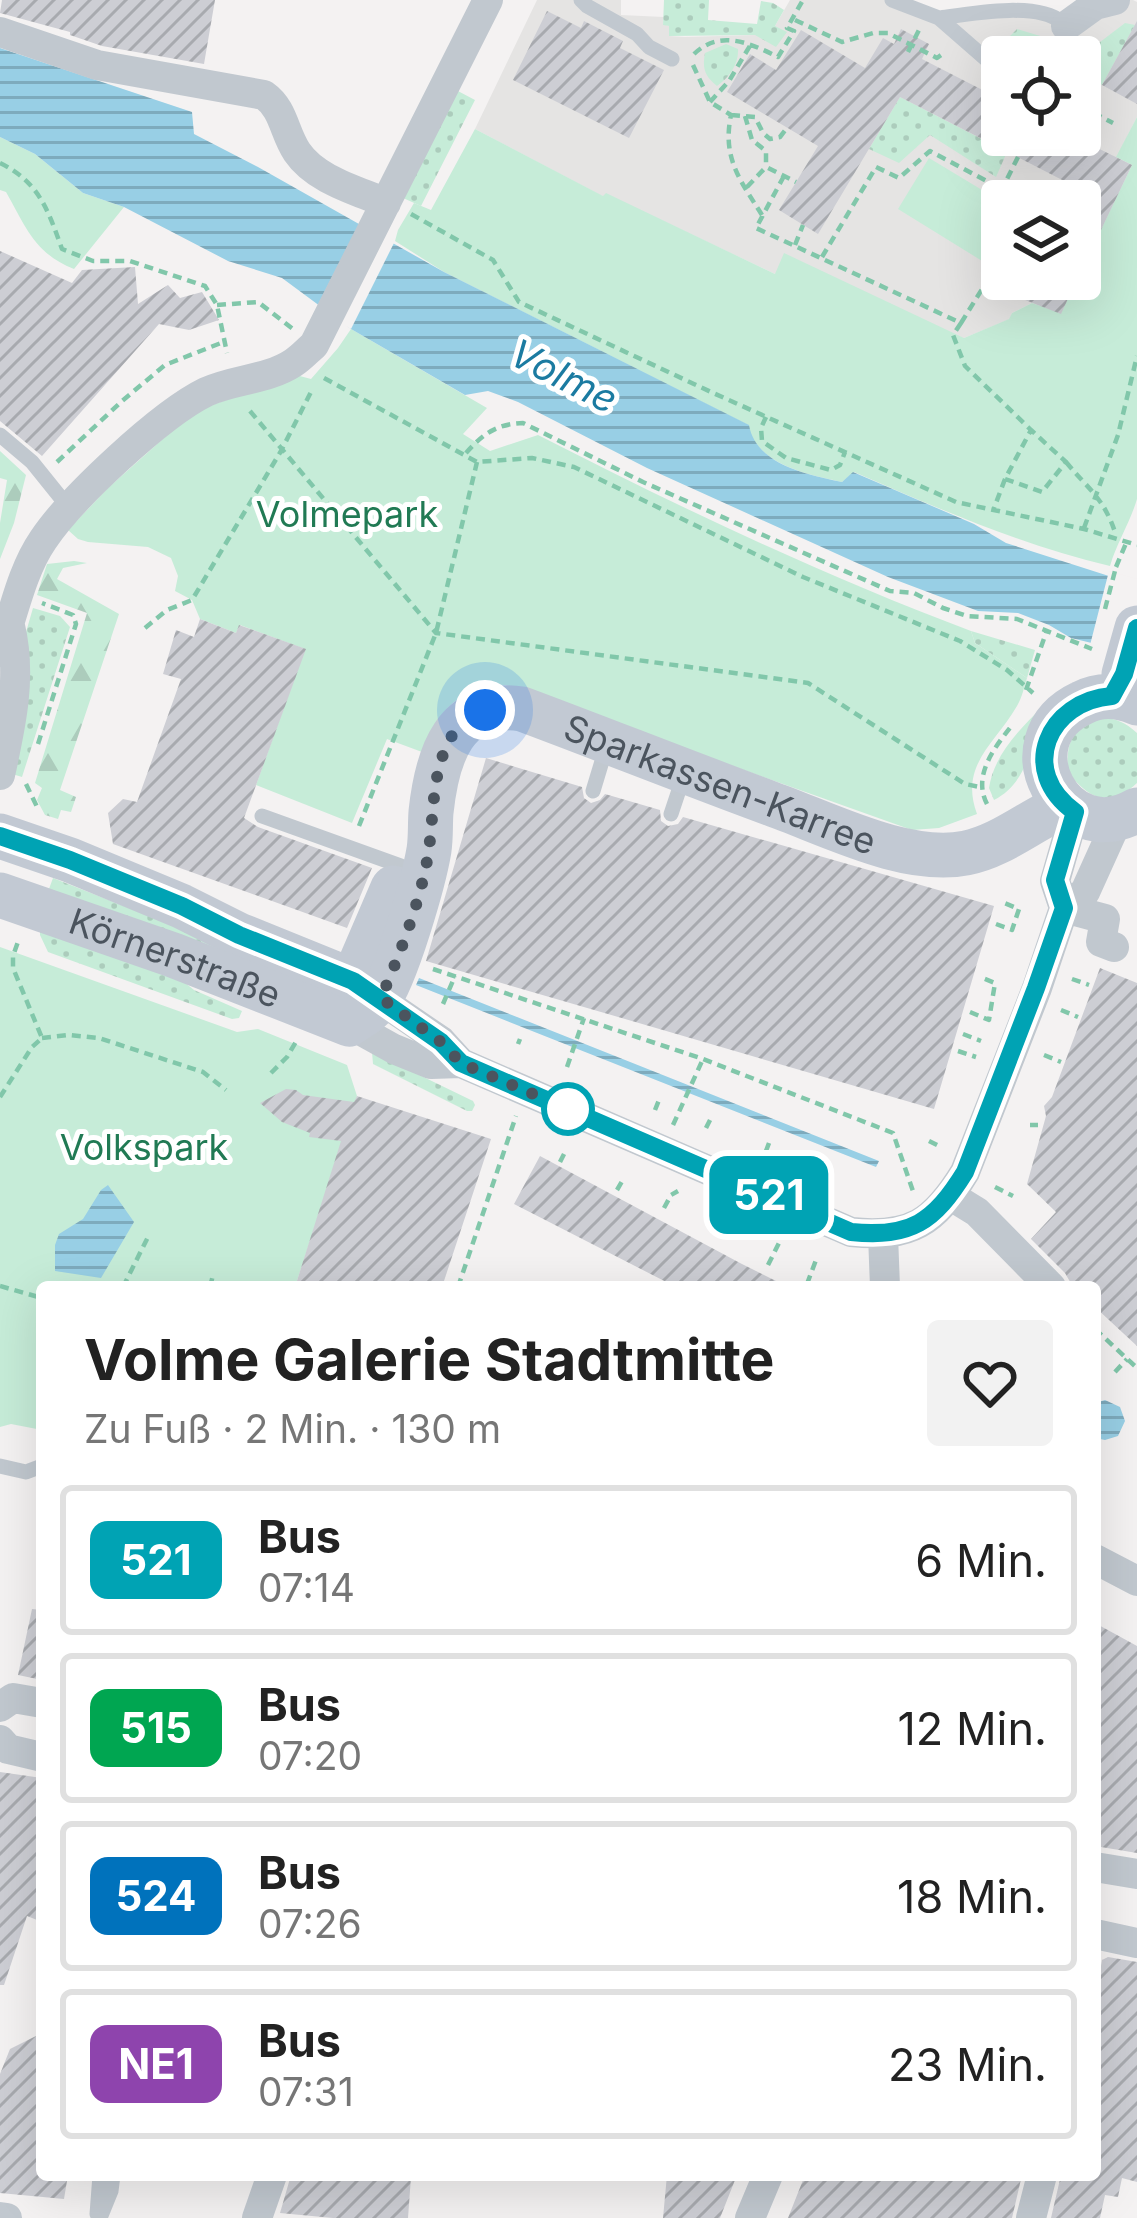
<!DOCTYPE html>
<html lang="de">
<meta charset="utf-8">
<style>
:root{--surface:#fff;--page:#f2f2f2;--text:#222;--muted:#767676;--line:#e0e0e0}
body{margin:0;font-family:Inter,sans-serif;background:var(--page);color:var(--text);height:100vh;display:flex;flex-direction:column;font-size:45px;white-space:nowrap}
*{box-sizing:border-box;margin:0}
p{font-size:39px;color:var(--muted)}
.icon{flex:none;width:66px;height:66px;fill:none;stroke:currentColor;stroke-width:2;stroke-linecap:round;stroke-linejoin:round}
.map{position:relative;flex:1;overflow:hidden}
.drawer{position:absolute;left:36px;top:1281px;width:1065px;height:900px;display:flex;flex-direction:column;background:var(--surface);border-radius:12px;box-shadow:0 12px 48px #0002}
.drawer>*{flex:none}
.badge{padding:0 24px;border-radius:18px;font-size:42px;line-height:78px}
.controls{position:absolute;left:981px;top:36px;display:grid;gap:24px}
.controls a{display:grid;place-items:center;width:120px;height:120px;border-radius:12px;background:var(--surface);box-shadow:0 12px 48px #0002;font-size:60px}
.you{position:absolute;width:60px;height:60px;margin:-30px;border:9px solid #fff;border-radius:50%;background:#1a73e8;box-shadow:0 0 0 18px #1a73e833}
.map>.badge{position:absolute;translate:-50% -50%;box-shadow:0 0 0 6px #fff}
.round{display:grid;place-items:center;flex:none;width:126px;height:126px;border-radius:12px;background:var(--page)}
.summary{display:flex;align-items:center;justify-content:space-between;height:204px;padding:0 48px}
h1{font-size:57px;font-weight:700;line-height:90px}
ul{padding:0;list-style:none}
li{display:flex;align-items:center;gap:36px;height:150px;margin:0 24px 18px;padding:0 24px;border:6px solid var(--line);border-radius:12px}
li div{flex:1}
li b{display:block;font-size:45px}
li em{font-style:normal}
li .badge{min-width:132px;font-weight:700;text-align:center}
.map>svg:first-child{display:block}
.education{fill:#e5e4e3;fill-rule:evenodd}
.grass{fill:url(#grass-dots)}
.forest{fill:url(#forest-firs)}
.park{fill:#c6ecd8}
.water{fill:url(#water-rules)}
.pier{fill:#f4f2f2}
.building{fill:url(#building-hatch)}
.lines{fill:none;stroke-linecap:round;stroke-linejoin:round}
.path{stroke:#81c7aa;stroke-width:4.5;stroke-dasharray:9 6;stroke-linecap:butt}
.lane{stroke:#c1c8cf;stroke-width:15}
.street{stroke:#c1c8cf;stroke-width:30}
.secondary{stroke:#c2c9d3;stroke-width:45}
.path-bridge{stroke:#81c7aa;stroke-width:4.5;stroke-dasharray:9 6;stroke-linecap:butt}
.secondary-bridge{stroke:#c2c9d3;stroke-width:45}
.line-casing{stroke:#fff;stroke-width:27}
.line{stroke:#00a3b4;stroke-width:18}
.walk{stroke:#4b545e;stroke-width:12;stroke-dasharray:0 21.6}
.stop-dot{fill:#fff;stroke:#00a3b4;stroke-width:6}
.labels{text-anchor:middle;stroke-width:10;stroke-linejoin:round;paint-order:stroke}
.park-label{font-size:36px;fill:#217a54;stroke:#fff}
.street-label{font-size:36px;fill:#4b545e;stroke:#fff}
.water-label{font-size:39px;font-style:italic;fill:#1b7ba1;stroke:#fff}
</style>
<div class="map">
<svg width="1137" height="2218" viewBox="0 0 1137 2218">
<defs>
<pattern id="grass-dots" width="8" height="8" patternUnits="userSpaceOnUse" patternTransform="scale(3)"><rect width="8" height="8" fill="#c6ecd8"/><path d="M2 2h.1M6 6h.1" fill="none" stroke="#acccbc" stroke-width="1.8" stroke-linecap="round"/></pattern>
<pattern id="forest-firs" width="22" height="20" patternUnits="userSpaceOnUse" patternTransform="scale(3)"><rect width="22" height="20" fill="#c6ecd8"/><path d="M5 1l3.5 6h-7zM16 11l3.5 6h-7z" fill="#acccbc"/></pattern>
<pattern id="water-rules" width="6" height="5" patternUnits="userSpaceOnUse" patternTransform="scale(3)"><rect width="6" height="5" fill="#98cfe5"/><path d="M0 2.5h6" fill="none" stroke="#7eabbd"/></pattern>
<pattern id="building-hatch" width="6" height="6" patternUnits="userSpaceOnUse" patternTransform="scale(3)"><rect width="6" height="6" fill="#cdced4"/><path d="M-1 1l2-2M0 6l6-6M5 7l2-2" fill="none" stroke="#a8aaaf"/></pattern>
</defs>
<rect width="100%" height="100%" fill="#f4f2f2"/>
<!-- education -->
<path class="education" d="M537 0H621V15L664 17 663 24 669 26V36L685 37 755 35 775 26 790 0H892L927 14 1056 18 1115 0H1133L1137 2V117L1117 157 1132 165 1080 273V201H1002V279H1077L1061 314 1032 303 1012 313 1010 319 964 338 775 274 606 194 604 197 475 129ZM1002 57H1080V135H1002Z"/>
<!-- grass -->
<path class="grass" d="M664 0H709L708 20 757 24 761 1 773 3 784 10 775 26 787 32 776 47 755 35 669 36V26L663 25Z
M1125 23 1135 25 1102 85 1086 73 1087 52Z
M1017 29 1047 38 1060 50 1058 57H1019L1007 50 1006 40Z
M726 44 738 49C739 64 729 78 717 86 705 76 702 69 705 53Z
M456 90 475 100 421 206 403 198Z
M900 97 1007 152 996 177 930 135 899 163 869 149Z
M33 608 60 616 70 627 22 777 9 773 26 632Z
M971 631 1035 650 1027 678 975 643Z
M1042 707C1032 742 1029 782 994 800L989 788C994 755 1019 730 1042 707Z
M1100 718C1116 718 1125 722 1137 733V783C1108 810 1088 798 1067 771 1068 737 1070 734 1100 718Z
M53 878 296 974 46 897Z
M40 926 169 970 194 990 242 1011 239 1018 232 1019 48 952 40 935Z
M372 1052 473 1101 475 1105 472 1111H467L373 1064Z"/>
<!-- forest -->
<path class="forest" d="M0 451 26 475 14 523 0 559V523L7 480 0 478Z
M74 561 87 563 63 568 57 579 119 614 60 790 76 797 71 812 61 810 58 819 45 815 37 800 42 788 35 783 87 613 37 595 47 564Z"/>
<!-- park -->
<path class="park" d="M1137 117V499C1130 523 1117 542 1110 566 1021 545 937 508 854 472L842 482C809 475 756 465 748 425L444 272 395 241 398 230 414 203 431 210 475 129 603 196 606 193 775 274 784 253 964 338 1009 319 1012 313 1032 303 1061 313 1077 279H1080V273L1132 165 1116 157Z
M0 137 35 154 83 193 124 207 74 269C34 253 26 227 6 192L0 190Z
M929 158 1002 202V239L987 264 898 209Z
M351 329 487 408 463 434 490 451 538 435C679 507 822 575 971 631L975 643 1027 678C1024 687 1022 698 1017 706 995 744 959 765 977 814L939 828 912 830 506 685C458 688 439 709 422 752L387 739 352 823 256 785 305 649 240 625 236 633 200 619 192 600 175 591 178 576 171 558 148 547 88 542 78 539 68 530 108 488 193 412 296 375 311 379 338 348Z
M0 947 237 1032 258 1029 347 1065 357 1096 295 1287H42V1430L11 1424 0 1427Z"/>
<!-- water -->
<path class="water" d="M0 48 192 112 194 134 258 167 444 272 749 425C756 465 809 475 842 482L853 472 974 524 1006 543 1137 585V654L1071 638 1049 625 1018 613 978 611 888 577 647 468 518 402 488 391 465 395 351 329 282 278 228 261 124 207 83 193 35 154 0 137Z
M419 978 879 1161 876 1167 416 985Z
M108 1185 134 1222 101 1278 55 1271V1245L59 1234 83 1219 101 1190Z
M1105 1400 1120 1407 1125 1421 1118 1436 1105 1440 1095 1438V1403Z"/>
<!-- pier -->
<path class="pier" d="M360 222 395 241 351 329 316 309Z
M1109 571 1137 579V660L1089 649Z"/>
<!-- building -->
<path class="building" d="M2 0H215L204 64 102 46 70 35V32L0 13Z
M547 11 581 28 584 21 623 41 620 48 664 70 629 138 513 80Z
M1137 21V104L1102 85Z
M901 29 929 44 922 59 1002 100V135H1071L1132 165 1080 274V201H1065L1072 185 900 97 818 234 779 210 818 146 727 92 750 54 776 70 801 30 865 68 883 38 894 44Z
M0 251 72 283 82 270 135 267 138 304 168 285 180 298 202 292 219 320 189 330 159 324 42 456 0 421Z
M1029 279H1077L1061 314 1020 298Z
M200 619 236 633 239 625 306 649 244 818 258 827 372 868 347 928 113 844 108 813 123 799 137 802 181 679 163 674 176 630 194 637Z
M486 758 582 787 584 798 591 803 600 800 605 794 660 810 661 821 668 826 678 824 683 817 994 906 934 1109 426 961Z
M1100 968 1137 983V1346L1095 1307V1287H1073L1065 1273 1031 1239 1056 1212 1027 1184 1046 1116 1044 1106 1052 1097Z
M286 1089 296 1090 303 1095 354 1102 357 1096 491 1139 442 1287H295L341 1141 309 1137 310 1133 282 1122 260 1103Z
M540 1156 740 1263 788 1287H676L514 1204Z
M32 1609 42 1610V1680L18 1675Z
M1095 1623 1137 1646V1853L1095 1846Z
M0 1772 42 1778V1922L27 1916 4 1985H0Z
M1108 1957 1137 1962V2182L1122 2178 1118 2197 1105 2195 1100 2218H1051L1061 2175H1095V2000L1102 1960Z
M42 2033V2175H68L64 2199 0 2193V2074L10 2049Z
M291 2175 411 2177 408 2218H333L280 2213Z
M667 2175H737L720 2218H663Z
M805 2175H1022L1012 2218H788Z"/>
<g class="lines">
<!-- path -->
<path class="path" d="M795 20 842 42 873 33H888L937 58 944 53
M908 52 919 30
M694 54C720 29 750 43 778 57L794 31 787 28 803 0
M693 65 710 102 731 115C722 158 740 180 762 215
M710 102 729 81 751 44
M1080 106 1113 123
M731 115 755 117 763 133 770 139 780 137 787 128
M745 116 752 140 766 151V167
M1018 157 1002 189 1028 201
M0 163C39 182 48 210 62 249L93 261H130L205 286 217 305 227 353
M784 176 756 228 961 323 953 335 965 366 1031 430 1005 479 993 511
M747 187 766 167 796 182
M411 214 493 260 519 302 711 392 956 502 1084 529 1137 545
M795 245 803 225
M822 257 876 167 899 178 930 151 1002 189
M217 305 258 302 293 329
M961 323 1002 257
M324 378 477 462 532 458 574 467 803 577 960 641 1007 670 1033 693
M250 411 436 633 808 683 965 784 980 787
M766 417 761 428 762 441 786 458 831 470 840 465 845 452
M466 453C483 434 496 424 523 423L643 482 890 591 914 593 943 608 967 616 1017 619 1092 649
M57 462 122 401 165 365 226 341
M1066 462C1090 491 1104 498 1116 535
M1005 479 1042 492 1066 462 1031 430
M1084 528 1118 435 1137 356
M1116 567 1127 541
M145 628 167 610 192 600 281 451 313 388
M1026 690 1047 630
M38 744 76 624 73 615 42 603
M26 784 39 811
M987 804C972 775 995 747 1013 724
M359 826 436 633 477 462
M996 924 1012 930 1019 909 1002 902
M433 969 703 1059 893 1133 914 1194
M1072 979 1089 985
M443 1004 455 976
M1061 1010 1078 1017
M970 1012 989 1020 995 983 980 977
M963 1034 981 1041
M42 1038 69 1035 99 1038 203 1072 226 1090
M518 1044 520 1039
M958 1051 976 1057
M1044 1055 1061 1062
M567 1067 584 1018
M271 1073 287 1057 297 1040
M0 1097 32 1047 42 1038 13 968V956L19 939
M655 1110 659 1100
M673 1125 703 1059
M1030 1125H1038
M706 1128 711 1118
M929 1141 941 1147
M766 1151 769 1143
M560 1162 566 1150
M995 1187 1013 1196
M617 1190 624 1178
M664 1208 671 1195 678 1191
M713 1234 724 1214
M768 1265 780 1241
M807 1284 816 1260
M0 1286 42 1298
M123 1287 148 1237
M210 1287 213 1275
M458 1287 516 1116
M1095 1310 1096 1309
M1095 1329 1137 1368
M1115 1372 1127 1359
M41 1498 42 1493"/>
<!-- lane -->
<path class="lane" d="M581 0 587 6 637 34 649 47 672 59
M892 0 939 18 1002 73
M939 18C968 14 1037 1 1061 22 1071 30 1072 45 1072 57
M0 435 32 462 69 508
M593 791 606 748
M671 814 684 775
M262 816 401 866
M0 1466 26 1472 42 1466
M97 2214 100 2175
M100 2218 111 2191 113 2175"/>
<!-- street -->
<path class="street" d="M1066 26 1095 5 1115 0
M0 32 97 65 264 95C284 109 284 133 297 152 316 180 356 190 386 203
M0 652C13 616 21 572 43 540 71 498 161 414 206 392 234 379 267 380 293 363 301 358 307 351 314 345L488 0
M0 775C11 725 22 676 10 626
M1064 908 1055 881 1075 811
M1064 908 1105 919 1101 942 1114 947
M461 1063 431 1064 394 1049 349 1024 347 1006 353 981 441 1041 461 1063 851 1232C911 1238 934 1223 965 1172L1037 988 1064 908 1085 892 1118 819
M951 1196 977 1212 1051 1287
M883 1235 885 1287
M1095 1559 1137 1581
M0 1707 13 1698 42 1703
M0 1740 8 1749 42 1757
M1095 1867 1137 1874
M1095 1934 1137 1943
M0 2217 7 2218
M257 2218 272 2175
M750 2218 768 2175
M1031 2218 1042 2175"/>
<!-- secondary -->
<g class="secondary">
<path d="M1137 703C1119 695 1099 694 1082 703 1003 740 1064 853 1137 810"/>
<path d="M0 836 70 860 181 906 239 935 353 981 393 888"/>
<path id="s1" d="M0 895 173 955 349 1024C359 1017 371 1011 378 1001 396 978 424 880 429 850 431 837 430 824 431 812 437 756 454 699 522 709 605 740 688 773 772 804 828 824 906 865 966 853 1002 846 1032 819 1066 805"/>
</g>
<!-- path-bridge -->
<path class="path-bridge" d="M1105 609 1116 567"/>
<!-- secondary-bridge -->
<path class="secondary-bridge" d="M1124 674 1137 628"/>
</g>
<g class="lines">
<defs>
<path id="line" d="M0 836 70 860 182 906 239 935 353 981 441 1042 461 1063 851 1232C911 1238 934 1222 965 1172L1036 988 1064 908 1055 880 1075 812C1017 771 1048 701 1112 696L1124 674 1137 628"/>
</defs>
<!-- line casing -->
<use href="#line" class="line-casing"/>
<!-- line -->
<use href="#line" class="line"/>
<!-- walk -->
<path class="walk" d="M485 710C470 717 458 724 450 739 432 772 434 812 429 848 423 895 400 954 381 998L441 1042 461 1063 568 1109"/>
</g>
<!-- markers -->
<circle class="stop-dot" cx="568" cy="1109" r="24"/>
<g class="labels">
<!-- park labels -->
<g class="park-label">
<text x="347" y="527">Volmepark</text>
<text x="144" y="1160">Volkspark</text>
</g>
<!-- street labels -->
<g class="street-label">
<text dy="13" stroke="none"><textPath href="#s1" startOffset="978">Sparkassen-Karree</textPath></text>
<text dy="13" stroke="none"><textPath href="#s1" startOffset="186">Körnerstraße</textPath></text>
</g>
<!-- water labels -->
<g class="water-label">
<text transform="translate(564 376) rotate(27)" y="14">Volme</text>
</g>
</g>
</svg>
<div class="controls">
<a><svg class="icon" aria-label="locate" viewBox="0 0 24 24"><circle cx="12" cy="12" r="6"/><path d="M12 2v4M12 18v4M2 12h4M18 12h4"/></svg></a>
<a><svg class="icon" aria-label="layers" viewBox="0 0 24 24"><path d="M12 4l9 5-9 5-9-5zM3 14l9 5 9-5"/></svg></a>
</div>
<div class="you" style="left:485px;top:710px"></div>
<b class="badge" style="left:769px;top:1195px;background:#00a3b4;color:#fff">521</b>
<section class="drawer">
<div class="summary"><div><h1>Volme Galerie Stadtmitte</h1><p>Zu Fuß · 2 Min. · 130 m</p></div><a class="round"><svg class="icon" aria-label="heart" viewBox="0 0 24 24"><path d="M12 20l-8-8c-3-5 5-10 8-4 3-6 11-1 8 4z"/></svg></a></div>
<ul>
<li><span class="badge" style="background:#00a3b4;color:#fff">521</span><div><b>Bus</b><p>07:14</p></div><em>6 Min.</em></li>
<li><span class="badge" style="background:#00a651;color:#fff">515</span><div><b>Bus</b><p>07:20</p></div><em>12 Min.</em></li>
<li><span class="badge" style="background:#0072bc;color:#fff">524</span><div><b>Bus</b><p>07:26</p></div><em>18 Min.</em></li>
<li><span class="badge" style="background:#8e44ad;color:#fff">NE1</span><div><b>Bus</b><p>07:31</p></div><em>23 Min.</em></li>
</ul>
</section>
</div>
